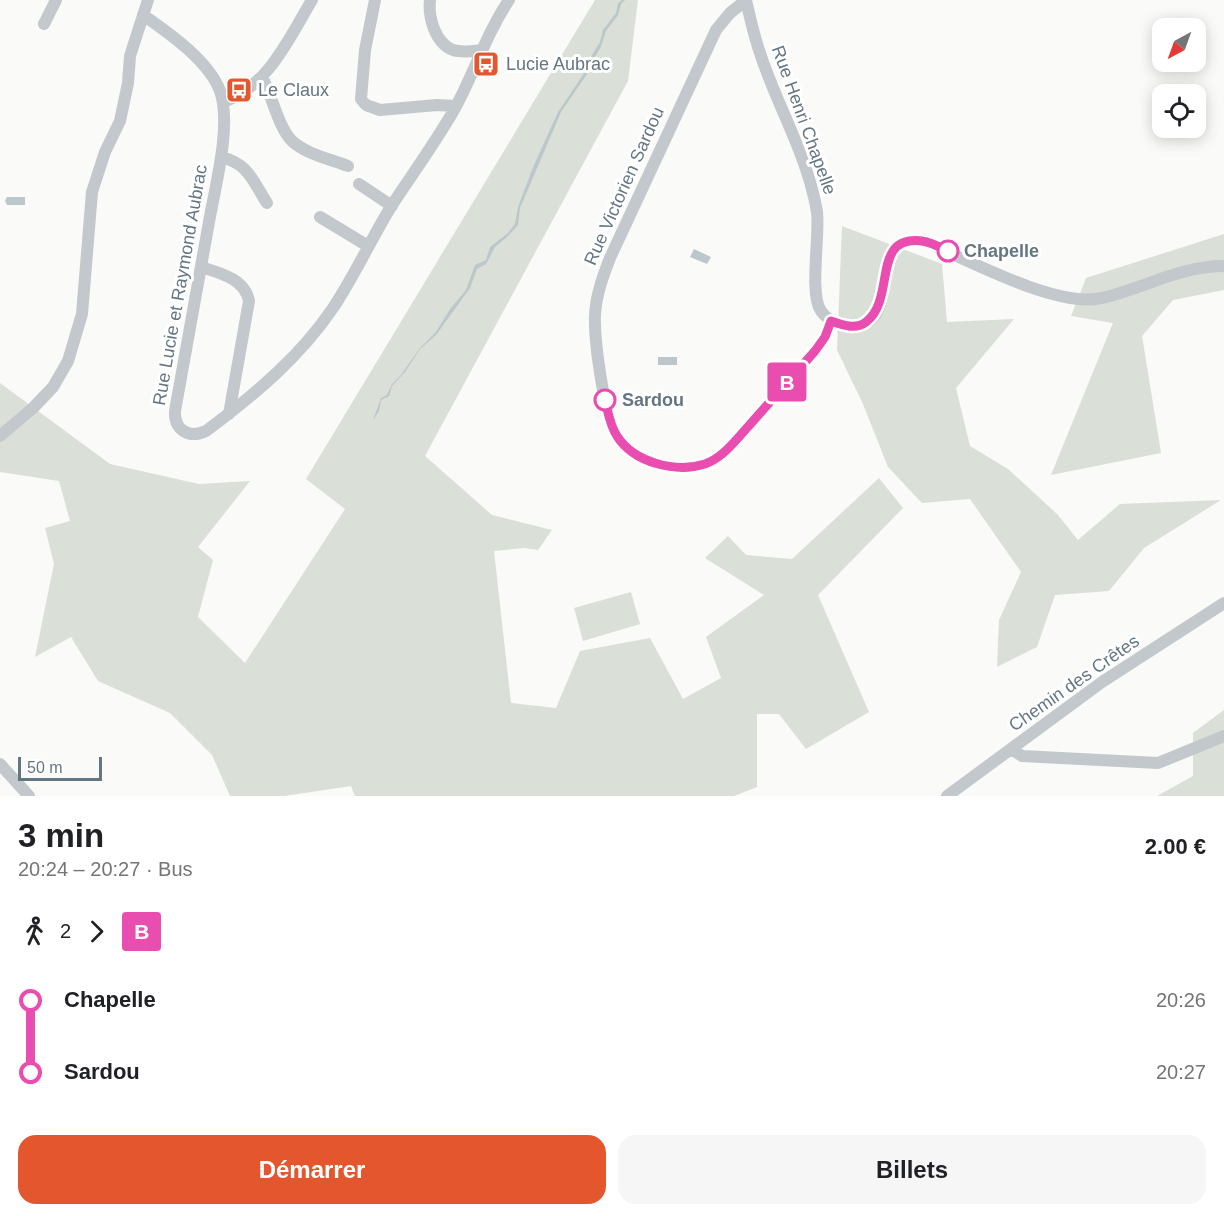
<!DOCTYPE html>
<html lang="fr">
<meta charset="utf-8">
<style>
:root{--surface:#fff;--page:#f6f6f6;--text:#202124;--muted:#757577;--accent:#e4572e}
body{margin:0;font-family:Arial,sans-serif;background:var(--page);color:var(--text);height:100vh;display:flex;flex-direction:column;font-size:22px;white-space:nowrap}
*{box-sizing:border-box;margin:0}
p{font-size:20px;color:var(--muted)}
.icon{flex:none;width:33px;height:33px;fill:none;stroke:currentColor;stroke-width:2;stroke-linecap:round;stroke-linejoin:round}
.map{position:relative;height:796px;overflow:hidden}
.side{display:flex;flex-direction:column;background:var(--surface);flex:1}
.side>*{flex:none}
.badge{padding:0 12px;border-radius:4px;font-size:21px;line-height:39px}
.needle{width:39px;rotate:221deg}
.controls{position:absolute;left:1152px;top:18px;display:grid;gap:12px}
.controls a{display:grid;place-items:center;width:54px;height:54px;border-radius:12px;background:var(--surface);box-shadow:0 3px 15px #0003;font-size:30px}
.scale{position:absolute;left:18px;bottom:15px;width:84px;box-sizing:border-box;padding-left:6px;border:3px solid #657683;border-top:0;font-size:16px;line-height:21px;white-space:nowrap;color:#657683;-webkit-text-stroke:4px #fff;paint-order:stroke}
.map>.badge{position:absolute;translate:-50% -50%;box-shadow:0 0 0 3px #fff}
.legs{display:flex;align-items:center;gap:9px;height:66px;padding:0 18px;font-size:20px}
.legs p{margin-inline-start:auto}
.overview{display:flex;align-items:center;justify-content:space-between;height:102px;padding:0 18px}
h1{font-size:33px;font-weight:600;line-height:45px}
.action{display:flex;gap:12px;margin-top:auto;padding:12px 18px}
.action a{flex:1;height:69px;border-radius:18px;background:var(--accent);color:#fff;font-size:24px;font-weight:600;line-height:69px;text-align:center}
.action a+a{background:var(--page);color:var(--text)}
ul{padding:0 18px;list-style:none}
li{display:flex;align-items:center;gap:21px;height:72px;font-size:22px}
li i{display:grid;place-items:center;width:9px;height:100%;margin:0 8px;background:currentColor}
li i::after{content:'';width:15px;height:15px;margin:-8px;border:4px solid;border-radius:50%;background:var(--surface)}
li p{margin-inline-start:auto}
li:first-child i{background:linear-gradient(#0000 50%,currentColor 0)}
li:last-child i{background:linear-gradient(currentColor 50%,#0000 0)}
.map>svg:first-child{display:block}
.green{fill:#dadfd7}
.water{fill:#bbc7cb}
.lines{fill:none;stroke-linecap:round;stroke-linejoin:round}
.street{stroke:#c3c8cc;stroke-width:12}
.line-1-casing{stroke:#fff;stroke-width:14}
.line-1{stroke:#e84daf;stroke-width:9}
.stop-1-dot{fill:#fff;stroke:#e84daf;stroke-width:3}
.labels{text-anchor:middle;stroke-width:6;stroke-linejoin:round;paint-order:stroke}
.poi-label{font-size:18px;fill:#657683;stroke:#fff;text-anchor:start}
.street-label{font-size:18px;fill:#657683;stroke:#fff}
.stop-label{font-size:18px;font-weight:bold;fill:#657683;stroke:#fff;text-anchor:start}
</style>
<div class="map">
<svg width="1224" height="796" viewBox="0 0 1224 796">
<rect width="100%" height="100%" fill="#fafaf8"/>
<!-- green -->
<path class="green" d="M595 0H638L628 81 425 456 492 515 552 530 538 550 524 548 494 551 511 703 556 708 580 651 650 638 683 699 721 678 706 637 764 595 705 558 728 536 746 555 792 559 879 478 903 508 818 595 869 712 806 749 779 714H757V787L734 796H355L351 786 284 796H230L212 755 170 713 98 681 71 637 35 657 54 564 45 528 70 521 59 481 0 472V383L110 464 199 484 250 481 198 547 213 560 198 617 245 663 345 509 306 479Z
M842 226 942 264 947 322 1014 319 956 388 970 446 1008 469 1057 514 1078 540 1120 504 1221 500 1144 548 1109 591 1055 595 1037 647 997 667 999 620 1021 572 970 499 922 503 888 467 863 404 837 350Z
M1224 234V290L1173 300 1142 336 1161 453 1051 475 1113 323 1071 316 1086 278Z
M631 592 640 624 583 641 574 608Z
M1224 710V796H1157L1193 776V733Z"/>
<!-- water -->
<path class="water" d="M622 0H625L621 4 618 15 606 31 601 47 591 63 587 74 561 112 520 208 518 225 507 237 495 247 486 264 477 269 470 288 436 335 420 349 405 372 392 386 389 396 381 400 379 411 373 420 381 398 387 395 392 384 401 375 420 348 436 332 450 309 466 290 475 265 486 260 490 247 508 233 515 224 518 207 534 165 558 112 585 72 590 58 600 42 603 30 616 13 618 3Z
M7 197H25V205H7L5 201Z
M694 249 711 257 707 264 690 257Z
M658 357H677V365H658Z"/>
<g class="lines">
<!-- street -->
<path class="street" d="M375 0 365 50 361 99 366 105 380 110 437 105 456 106
M430 0C428 17 435 43 453 50 462 53 473 51 482 50
M746 0C750 18 754 36 760 53 777 106 808 156 817 212 820 235 809 294 821 311 829 323 848 330 862 325 895 313 875 260 897 246 905 240 914 241 923 241 967 259 1050 305 1096 299 1113 297 1128 290 1144 285 1170 275 1197 266 1224 266
M746 0 730 13 716 30 610 258C603 276 596 295 595 315 594 339 604 417 617 436 625 449 640 457 654 463 669 469 693 469 708 463 732 452 749 425 766 406 782 387 799 369 815 351L825 337 831 321
M143 15C169 33 209 61 220 91 232 125 215 187 209 222 198 285 186 348 175 411 174 430 189 439 206 431 253 396 300 357 333 308 355 275 371 239 392 205 413 173 435 143 454 110 474 74 486 34 509 0
M44 24 56 0
M262 77C272 95 278 127 292 141 306 154 330 159 348 166
M223 102C268 87 289 38 312 0
M221 157C249 164 252 180 267 203
M359 184 392 206
M320 217 368 246
M201 267C220 273 245 279 249 301L229 414
M0 436 33 408 53 387 68 361 82 314 92 192 105 152 120 121 128 83 130 56 148 0
M1011 749 1022 756 1158 763 1224 736
M0 764 29 796
M947 796 1102 682 1224 603"/>
</g>
<g class="lines">
<defs>
<path id="line-1" d="M605 400C608 412 610 426 617 436 634 463 676 473 705 464 719 459 729 448 738 438L815 351 825 337 831 321C842 325 856 330 866 322 897 298 870 235 922 241 930 242 940 247 948 251"/>
</defs>
<!-- line-1 casing -->
<use href="#line-1" class="line-1-casing"/>
<!-- line-1 -->
<use href="#line-1" class="line-1"/>
</g>
<!-- icons -->
<defs>
<symbol id="bus-square" viewBox="-11 -11 22 22"><rect x="-9" y="-9" width="18" height="18" rx="4" fill="#e4572e" stroke="#fff"/><path d="M-5-6H5V4H4V6H2V4H-2V6H-4V4H-5ZM-3.5-4V0h7V-4ZM-3.5 1.2v1.5H-2V1.2ZM2 1.2v1.5H3.5V1.2Z" fill="#fff"/></symbol>
</defs>
<g fill-rule="evenodd">
<use href="#bus-square" x="471" y="49" width="30" height="30"/>
<use href="#bus-square" x="224" y="75" width="30" height="30"/>
</g>
<!-- markers -->
<g class="stop-1-dot">
<circle cx="948" cy="251" r="10"/>
<circle cx="605" cy="400" r="10"/>
</g>
<g class="labels">
<!-- poi labels -->
<g class="poi-label">
<text x="506" y="70">Lucie Aubrac</text>
<text x="258" y="96">Le Claux</text>
</g>
<!-- street labels -->
<g class="street-label">
<text transform="translate(804 120) rotate(70)" y="6">Rue Henri Chapelle</text>
<text transform="translate(624 186) rotate(-66)" y="6">Rue Victorien Sardou</text>
<text transform="translate(180 285) rotate(-80)" y="6">Rue Lucie et Raymond Aubrac</text>
<text transform="translate(1074 683) rotate(-35)" y="6">Chemin des Crêtes</text>
</g>
<!-- stop labels -->
<g class="stop-label">
<text x="964" y="257">Chapelle</text>
<text x="622" y="406">Sardou</text>
</g>
</g>
</svg>
<div class="controls">
<a><svg class="needle" viewBox="-14 -14 28 28"><path d="M0-13l5 13h-10z" fill="#e53935"/><path d="M0 13l5-13h-10z" fill="#757577"/></svg></a>
<a><svg class="icon" aria-label="locate" viewBox="0 0 24 24"><circle cx="12" cy="12" r="6"/><path d="M12 2v4M12 18v4M2 12h4M18 12h4"/></svg></a>
</div>
<div class="scale">50 m</div>
<b class="badge" style="left:787px;top:382px;background:#e84daf;color:#fff">B</b>
</div>
<section class="side">
<div class="overview"><div><h1>3 min</h1><p>20:24 – 20:27 · Bus</p></div><b>2.00 €</b></div>
<div class="legs"><svg class="icon" aria-label="walk" viewBox="0 0 24 24"><circle cx="13" cy="4" r="2"/><path d="M13 8l-2 6 4 7M11 14l-3 7M7 12l3-4h3l4 4"/></svg>2<svg class="icon" aria-label="forward" viewBox="0 0 24 24"><path d="M9 5l7 7-7 7"/></svg><b class="badge" style="background:#e84daf;color:#fff">B</b></div>
<ul>
<li><i style="color:#e84daf"></i><b>Chapelle</b><p>20:26</p></li>
<li><i style="color:#e84daf"></i><b>Sardou</b><p>20:27</p></li>
</ul>
<div class="action"><a>Démarrer</a><a>Billets</a></div>
</section>
